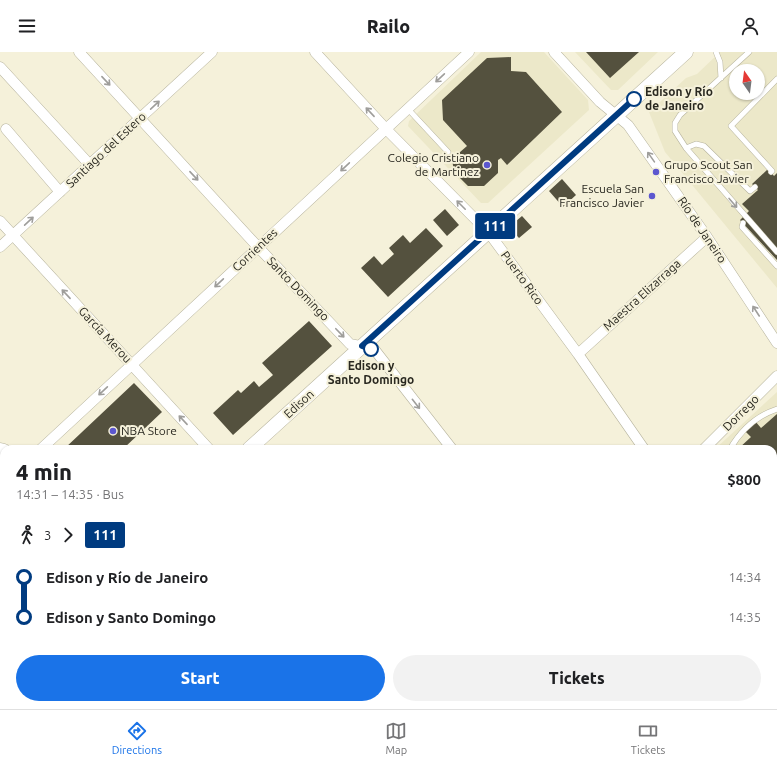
<!DOCTYPE html>
<meta charset="utf-8">
<style>
:root{--surface:#fff;--page:#f2f2f2;--text:#202124;--muted:#757577;--line:#e0e0e0;--accent:#1a73e8}
body{margin:0;font-family:Ubuntu,sans-serif;background:var(--page);color:var(--text);height:100vh;display:flex;flex-direction:column;font-size:15px;white-space:nowrap}
*{box-sizing:border-box;margin:0}
p{font-size:13px;color:var(--muted)}
.icon{flex:none;width:22px;height:22px;fill:none;stroke:currentColor;stroke-width:2;stroke-linecap:round;stroke-linejoin:round}
.map{position:relative;flex:1;overflow:hidden}
.side{position:absolute;left:0px;top:393px;width:777px;height:264px;display:flex;flex-direction:column;background:var(--surface);border-radius:12px 12px 0 0;box-shadow:0 1px 3px #0004}
.side>*{flex:none}
.badge{padding:0 8px;border-radius:3px;font-size:14px;line-height:26px}
.needle{width:26px;rotate:346deg}
.buttons{position:absolute;left:729px;top:12px;display:grid;gap:8px}
.buttons a{display:grid;place-items:center;width:36px;height:36px;border-radius:50%;background:var(--surface);box-shadow:0 1px 3px #0004;font-size:20px}
.map>.badge{position:absolute;translate:-50% -50%;box-shadow:0 0 0 2px #fff}
.legs{display:flex;align-items:center;gap:6px;height:44px;padding:0 16px;font-size:13px}
.legs p{margin-inline-start:auto}
.head{display:flex;align-items:center;justify-content:space-between;height:68px;padding:0 16px}
h1{font-size:22px;font-weight:800;line-height:30px}
.action{display:flex;gap:8px;margin-top:auto;padding:8px 16px}
.action a{flex:1;height:46px;border-radius:24px;background:var(--accent);color:#fff;font-size:16px;font-weight:800;line-height:46px;text-align:center}
.action a+a{background:var(--page);color:var(--text)}
ul{padding:0 16px;list-style:none}
li{display:flex;align-items:center;gap:14px;height:40px;font-size:15px}
li i{display:grid;place-items:center;width:6px;height:100%;margin:0 5px;background:currentColor}
li i::after{content:'';width:10px;height:10px;margin:-5px;border:3px solid;border-radius:50%;background:var(--surface)}
li p{margin-inline-start:auto}
li:first-child i{background:linear-gradient(#0000 50%,currentColor 0)}
li:last-child i{background:linear-gradient(currentColor 50%,#0000 0)}
header{display:flex;justify-content:space-between;align-items:center;height:52px;padding:0 16px;background:var(--surface);font-size:18px;font-weight:800}
.dock{display:flex;justify-content:space-around;align-items:center;height:56px;border-top:1px solid var(--line);background:var(--surface);font-size:11px;color:var(--muted)}
.dock a{display:grid;justify-items:center;gap:2px}
.dock .on{color:var(--accent)}
.map>svg:first-child{display:block}
.built{fill:#ece8c9;fill-rule:evenodd}
.green{fill:#dcd298}
.building{fill:#54513e}
.lines{fill:none;stroke-linecap:round;stroke-linejoin:round}
.lane-casing{stroke:#b6b39d;stroke-width:6}
.street-casing{stroke:#b6b39d;stroke-width:11}
.secondary-casing{stroke:#b6b39d;stroke-width:15}
.highway-casing{stroke:#80752d;stroke-width:19}
.lane{stroke:#fff;stroke-width:5}
.street{stroke:#fff;stroke-width:10}
.secondary{stroke:#fff;stroke-width:14}
.highway{stroke:#af9e34;stroke-width:18}
.oneway{stroke:#9f9e9b}
.line-1-casing{stroke:#fff;stroke-width:9}
.line-1{stroke:#003b80;stroke-width:6}
.stop-1-dot{fill:#fff;stroke:#003b80;stroke-width:2}
.poi-dot{fill:#5c57cf;stroke:#f5f1da;stroke-width:1.5}
.labels{text-anchor:middle;stroke-width:4;stroke-linejoin:round;paint-order:stroke}
.stop-label{font-size:12px;font-weight:bold;fill:#292820;stroke:#f5f1da;text-anchor:start}
.street-label{font-size:12px;fill:#292820;stroke:#f5f1da}
.poi-label{font-size:12px;fill:#292820;stroke:#f5f1da;text-anchor:end}
</style>
<header><svg class="icon" aria-label="menu" viewBox="0 0 24 24"><path d="M4 6h16M4 12h16M4 18h16"/></svg>Railo<svg class="icon" aria-label="person" viewBox="0 0 24 24"><circle cx="12" cy="8" r="4"/><path d="M4 21q1-7 8-7t8 7"/></svg></header>
<div class="map">
<svg width="777" height="657" viewBox="0 0 777 657">
<rect width="100%" height="100%" fill="#f5f1da"/>
<!-- built -->
<path class="built" d="M481 0H544L588 48 589 58 488 151H481L408 74 409 69Z
M575 0H658L618 38H611Z
M720 0H777V236L665 100 649 60 686 26 697 22ZM736 19H758V41H736Z
M777 340V609L773 608V397H715Z"/>
<!-- green -->
<path class="green" d="M702 653H731L750 657H718Z"/>
<!-- building -->
<path class="building" d="M586 0H639L610 26Z
M511 5V19L526 20 562 60 507 113 501 106 498 108V121L484 134H468L454 120 452 107 467 94 443 68 442 48 487 6Z
M768 117 774 124 777 121V208L740 168 749 159 742 152 758 138 752 132Z
M562 127 576 143 563 155 549 139Z
M445 157 459 173 447 184 433 168Z
M522 164 532 175 519 186 509 175Z
M426 176 443 194 388 245 361 216 374 204 382 213 394 202 389 196 403 183 410 191Z
M309 269 332 294 233 383 213 361 238 338 241 341 254 329 259 335 273 323 262 311Z
M134 331 162 360 123 397H64Z
M777 362V596L773 594V397H738L751 385 744 378 755 369 761 376Z
M26 653H46L47 657H27Z"/>
<g class="lines">
<defs>
<path id="lane" d="M716 0 720 10 721 26
M749 0 680 63 675 71V79L686 96 777 200
M408 57 448 100
M686 96 696 92 704 94 750 139 755 135
M771 120 772 119 731 74 777 27
M743 171 742 175 777 214
M730 397C741 378 756 364 777 357
M773 600 777 601
M70 653 71 657"/>
<path id="street" d="M79 0 258 195 350 292 374 297 452 397
M315 0 386 77 489 181 578 302 644 397
M554 0 600 50 628 73 707 185 777 291
M0 15 90 113
M6 77 60 140
M0 169 209 397
M0 195 212 0
M578 302 707 185
M41 397 469 0
M704 397 777 324"/>
<path id="secondary" d="M249 397 686 0
M0 398 4 399
M0 606 4 607
M773 625 777 626
M0 627 4 624
M161 653 174 657"/>
<path id="highway" d="M0 447 4 449
M0 485 4 487
M0 527 4 528
M0 563 4 564
M773 652 777 653
M207 653 222 657
M295 653 307 657
M398 653 408 657
M429 653 443 657
M574 653 587 657
M663 653 679 657"/>
</defs>
<!-- lane casing -->
<use href="#lane" class="lane-casing"/>
<!-- street casing -->
<use href="#street" class="street-casing"/>
<!-- secondary casing -->
<use href="#secondary" class="secondary-casing"/>
<!-- highway casing -->
<use href="#highway" class="highway-casing"/>
<!-- lane -->
<use href="#lane" class="lane"/>
<!-- street -->
<use href="#street" class="street"/>
<!-- secondary -->
<use href="#secondary" class="secondary"/>
<!-- highway -->
<use href="#highway" class="highway"/>
</g>
<!-- one-way arrows -->
<defs><path id="oneway-shaft" d="M-6 0H5M1.5-3L5.5 0L1.5 3" fill="none" stroke-width="1.6" stroke-linecap="round" stroke-linejoin="round"/></defs>
<g class="oneway">
<use href="#oneway-shaft" transform="translate(440 26) rotate(137)"/>
<use href="#oneway-shaft" transform="translate(106 29) rotate(47)"/>
<use href="#oneway-shaft" transform="translate(155 53) rotate(-43)"/>
<use href="#oneway-shaft" transform="translate(370 60) rotate(-133)"/>
<use href="#oneway-shaft" transform="translate(651 105) rotate(-125)"/>
<use href="#oneway-shaft" transform="translate(345 115) rotate(137)"/>
<use href="#oneway-shaft" transform="translate(194 124) rotate(47)"/>
<use href="#oneway-shaft" transform="translate(733 151) rotate(49)"/>
<use href="#oneway-shaft" transform="translate(461 153) rotate(-135)"/>
<use href="#oneway-shaft" transform="translate(29 169) rotate(-43)"/>
<use href="#oneway-shaft" transform="translate(219 231) rotate(137)"/>
<use href="#oneway-shaft" transform="translate(66 242) rotate(-133)"/>
<use href="#oneway-shaft" transform="translate(756 259) rotate(-123)"/>
<use href="#oneway-shaft" transform="translate(340 281) rotate(46)"/>
<use href="#oneway-shaft" transform="translate(103 339) rotate(137)"/>
<use href="#oneway-shaft" transform="translate(416 352) rotate(52)"/>
<use href="#oneway-shaft" transform="translate(183 368) rotate(-133)"/>
</g>
<g class="lines">
<defs>
<path id="line-1" d="M371 297 362 294 634 47"/>
</defs>
<!-- line-1 casing -->
<use href="#line-1" class="line-1-casing"/>
<!-- line-1 -->
<use href="#line-1" class="line-1"/>
</g>
<!-- markers -->
<g class="stop-1-dot">
<circle cx="634" cy="47" r="7"/>
<circle cx="371" cy="297" r="7"/>
</g>
<g class="poi-dot">
<circle cx="487" cy="113" r="4"/>
<circle cx="656" cy="120" r="4"/>
<circle cx="652" cy="144" r="4"/>
<circle cx="113" cy="379" r="4"/>
</g>
<g class="labels">
<!-- stop labels -->
<g class="stop-label">
<text x="645" y="44">Edison y Río<tspan x="645" dy="14">de Janeiro</tspan></text>
<text x="371" y="318" text-anchor="middle">Edison y<tspan x="371" dy="14">Santo Domingo</tspan></text>
</g>
<!-- street labels -->
<g class="street-label">
<text transform="translate(106 98) rotate(-43)" y="4">Santiago del Estero</text>
<text transform="translate(702 178) rotate(56)" y="4">Río de Janeiro</text>
<text transform="translate(255 198) rotate(-43)" y="4">Corrientes</text>
<text transform="translate(522 226) rotate(54)" y="4">Puerto Rico</text>
<text transform="translate(298 237) rotate(46)" y="4">Santo Domingo</text>
<text transform="translate(642 243) rotate(-42)" y="4">Maestra Elizarraga</text>
<text transform="translate(105 283) rotate(47)" y="4">García Merou</text>
<text transform="translate(299 352) rotate(-42)" y="4">Edison</text>
<text transform="translate(741 361) rotate(-45)" y="4">Dorrego</text>
</g>
<!-- poi labels -->
<g class="poi-label">
<text x="479" y="110">Colegio Cristiano<tspan x="479" dy="14">de Martinez</tspan></text>
<text x="664" y="117" text-anchor="start">Grupo Scout San<tspan x="664" dy="14">Francisco Javier</tspan></text>
<text x="644" y="141">Escuela San<tspan x="644" dy="14">Francisco Javier</tspan></text>
<text x="121" y="383" text-anchor="start">NBA Store</text>
</g>
</g>
</svg>
<div class="buttons">
<a><svg class="needle" viewBox="-14 -14 28 28"><path d="M0-13l5 13h-10z" fill="#e53935"/><path d="M0 13l5-13h-10z" fill="#757577"/></svg></a>
</div>
<b class="badge" style="left:495px;top:174px;background:#003b80;color:#fff">111</b>
<section class="side">
<div class="head"><div><h1>4 min</h1><p>14:31 – 14:35 · Bus</p></div><b>$800</b></div>
<div class="legs"><svg class="icon" aria-label="walk" viewBox="0 0 24 24"><circle cx="13" cy="4" r="2"/><path d="M13 8l-2 6 4 7M11 14l-3 7M7 12l3-4h3l4 4"/></svg>3<svg class="icon" aria-label="forward" viewBox="0 0 24 24"><path d="M9 5l7 7-7 7"/></svg><b class="badge" style="background:#003b80;color:#fff">111</b></div>
<ul>
<li><i style="color:#003b80"></i><b>Edison y Río de Janeiro</b><p>14:34</p></li>
<li><i style="color:#003b80"></i><b>Edison y Santo Domingo</b><p>14:35</p></li>
</ul>
<div class="action"><a>Start</a><a>Tickets</a></div>
</section>
</div>
<nav class="dock">
<a class="on"><svg class="icon" aria-label="directions" viewBox="0 0 24 24"><path d="M12 3l9 9-9 9-9-9zM9 14v-3h6M13 9l2 2-2 2"/></svg>Directions</a>
<a><svg class="icon" aria-label="map" viewBox="0 0 24 24"><path d="M3 6l6-2 6 2 6-2v14l-6 2-6-2-6 2zM9 4v14M15 6v14"/></svg>Map</a>
<a><svg class="icon" aria-label="tickets" viewBox="0 0 24 24"><path d="M3 7h18v10H3zM15 7v10"/></svg>Tickets</a>
</nav>
